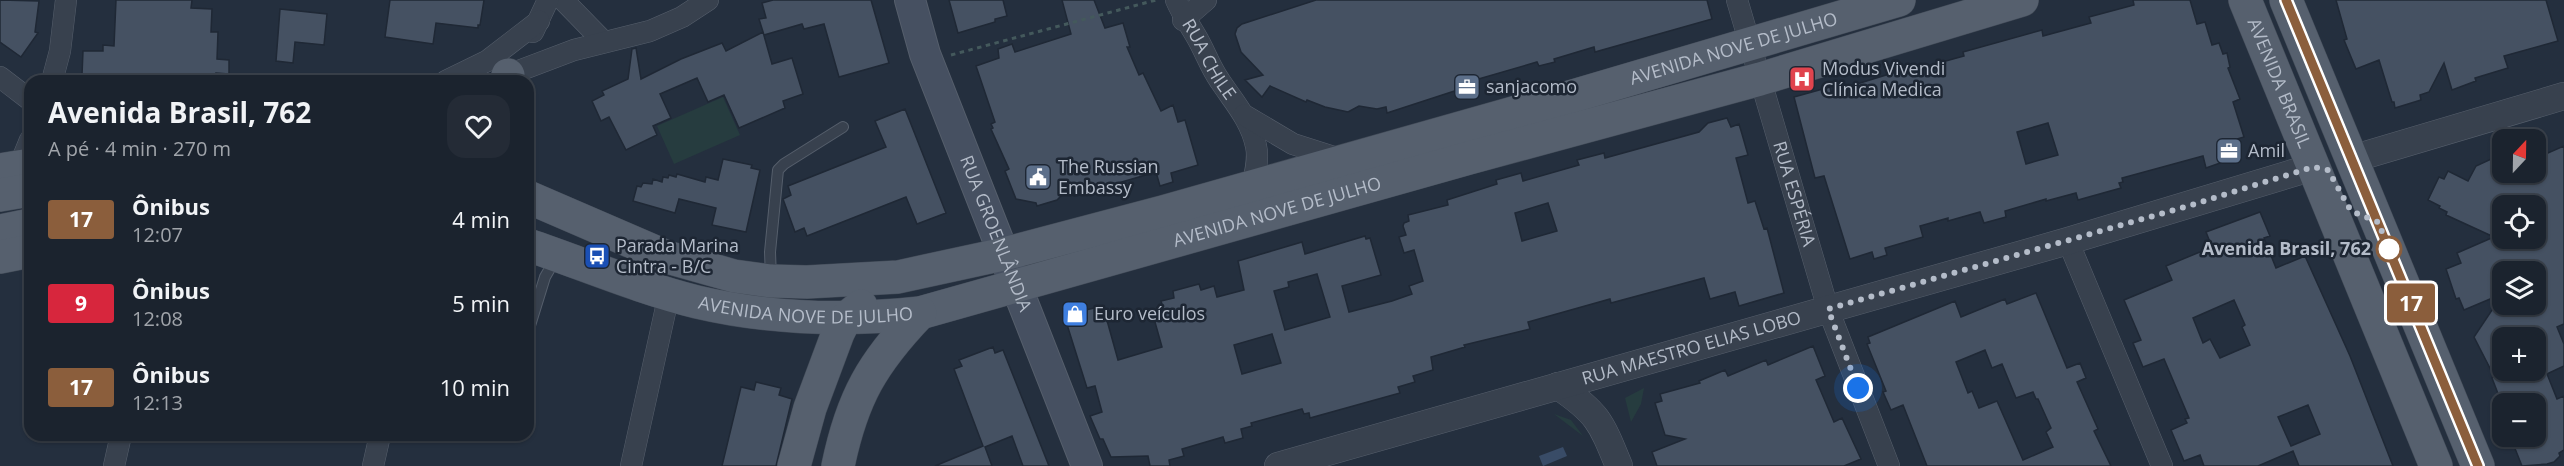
<!DOCTYPE html>
<html lang="pt">
<meta charset="utf-8">
<style>
:root{--surface:#1b232e;--page:#242b36;--text:#f1f3f6;--muted:#a0a4aa;--line:#39404a}
body{margin:0;font-family:"Open Sans",sans-serif;background:var(--page);color:var(--text);height:100vh;display:flex;flex-direction:column;font-size:22px;white-space:nowrap}
*{box-sizing:border-box;margin:0}
p{font-size:20px;color:var(--muted)}
.icon{flex:none;width:33px;height:33px;fill:none;stroke:currentColor;stroke-width:2;stroke-linecap:round;stroke-linejoin:round}
.map{position:relative;flex:1;overflow:hidden}
.panel{position:absolute;left:24px;top:75px;width:510px;height:366px;display:flex;flex-direction:column;background:var(--surface);border-radius:18px;box-shadow:0 2px 4px #0004,0 0 0 2px var(--line)}
.panel>*{flex:none}
.badge{padding:0 12px;border-radius:4px;font-size:21px;line-height:39px}
.needle{width:39px;rotate:22deg}
.buttons{position:absolute;left:2492px;top:129px;display:grid;gap:12px}
.buttons a{display:grid;place-items:center;width:54px;height:54px;border-radius:12px;background:var(--surface);box-shadow:0 2px 4px #0004,0 0 0 2px var(--line);font-size:30px}
.you{position:absolute;width:30px;height:30px;margin:-15px;border:4px solid #fff;border-radius:50%;background:#1a73e8;box-shadow:0 0 0 9px #1a73e833}
.map>.badge{position:absolute;translate:-50% -50%;box-shadow:0 0 0 3px #fff}
.round{display:grid;place-items:center;flex:none;width:63px;height:63px;border-radius:18px;background:var(--page)}
.overview{display:flex;align-items:center;justify-content:space-between;height:102px;padding:0 24px}
h1{font-size:28px;font-weight:700;line-height:45px}
ul{padding:0;list-style:none}
li{display:flex;align-items:center;gap:18px;height:84px;padding:0 24px}
li div{flex:1}
li b{display:block;font-size:22px}
li em{font-style:normal}
li .badge{min-width:66px;font-weight:700;text-align:center}
.map>svg:first-child{display:block}
.green{fill:#263c3f}
.water{fill:#394c67}
.building{fill:#455162;stroke:#1f2835;stroke-width:1.5;fill-rule:evenodd}
.lines{fill:none;stroke-linecap:round;stroke-linejoin:round}
.service-casing{stroke:#565f6c;stroke-width:12}
.minor-casing{stroke:#565f6c;stroke-width:22}
.tertiary-casing{stroke:#565f6c;stroke-width:28}
.secondary-casing{stroke:#565f6c;stroke-width:32}
.primary-casing{stroke:#414a57;stroke-width:34}
.path{stroke:#44595c;stroke-width:3;stroke-dasharray:4.5 4.5;stroke-linecap:butt}
.service{stroke:#38414e;stroke-width:10}
.minor{stroke:#38414e;stroke-width:21}
.tertiary{stroke:#38414e;stroke-width:27}
.secondary{stroke:#465061;stroke-width:30}
.primary{stroke:#56606e;stroke-width:33}
.line-casing{stroke:#fff;stroke-width:14}
.line{stroke:#8b5e3c;stroke-width:9}
.walk{stroke:#b4bcc9;stroke-width:6;stroke-dasharray:0 10.8}
.stop-dot{fill:#fff;stroke:#8b5e3c;stroke-width:3}
.labels{text-anchor:middle;stroke-width:5;stroke-linejoin:round;paint-order:stroke}
.street-label{font-size:18px;fill:#b4bcc9;stroke:#1d2633}
.poi-label{font-size:18px;fill:#b4bcc9;stroke:#1d2633;text-anchor:start}
.stop-label{font-size:18px;font-weight:bold;fill:#b4bcc9;stroke:#1d2633;text-anchor:end}
</style>
<div class="map">
<svg width="2564" height="466" viewBox="0 0 2564 466">
<rect width="100%" height="100%" fill="#242f3e"/>
<!-- green -->
<path class="green" d="M723 97 740 135 674 164 657 126Z
M1644 388 1641 404 1631 422 1625 398Z
M1554 414 1571 420 1583 436Z"/>
<!-- water -->
<path class="water" d="M1563 447 1567 456 1543 466 1539 456Z"/>
<!-- building -->
<path class="building" d="M0 0 39 1 35 32 38 33 21 57 0 42Z
M116 0H192L191 8 212 9 211 32H218L217 59 229 60V74L216 73V81H100L101 76 82 75 83 51H103V45L114 46Z
M390 0H484L480 25H478V28L436 23 433 44 385 37Z
M773 0H871L889 63 839 77 824 24 804 29 802 24 764 35 759 19 766 18 762 3Z
M949 0H1003L1007 16 995 19V22L958 33Z
M1062 0H1094L1105 28 1123 23 1130 47H1127L1139 75 1143 73 1161 111 1173 105 1178 122 1185 120 1198 165 1171 173 1173 182 1160 186 1156 172 1074 196 1071 186 1057 200 1037 206 1036 203 1016 199 1005 171 1009 169 991 129 993 128 991 124 995 122 976 66 999 58 998 49 1012 44 1015 52 1071 34Z
M1316 0H1707L1712 19 1595 52 1594 47 1554 59 1555 62 1539 66 1537 62 1475 80 1476 84 1387 113 1386 107 1377 109 1359 106 1348 112 1325 107 1307 100 1306 102 1270 86 1262 97 1245 80 1263 75 1241 52 1235 34 1237 28 1242 24Z
M2133 0H2190L2197 24 2205 22 2212 45 2219 43 2223 54 2227 53 2230 67 2228 68 2240 99 2233 102 2244 137 2237 139 2240 156 2206 168 2203 156 2122 178 2123 182 2119 183 2121 188 2078 200 2076 193 2046 201V199L2005 211 2006 217 1984 223 1980 212 1948 221V218L1920 226 1923 237 1885 248 1887 255 1874 259 1872 252 1850 259 1824 176 1815 178 1794 97 1830 87 1831 92 1912 67 1913 70 1964 56 1963 52 2042 30 2043 36 2091 23 2089 17 2134 5ZM2048 123 2058 155 2026 164 2017 132Z
M2336 0H2546L2558 41 2504 56 2508 68 2475 78 2476 81 2452 90 2444 63 2429 92 2420 95 2421 100 2395 108 2394 102H2392L2379 60 2356 69 2344 40 2347 39Z
M280 9 327 14 324 45 295 42 293 63 276 61Z
M763 32 772 64 792 58 803 94 783 101 785 108 739 128 724 95 708 102 697 78 660 94 671 118 653 126 657 135 626 150 609 117 601 121 592 101 604 95 602 91 628 79 632 49 636 48 641 79 681 59 722 43 726 51Z
M905 109 946 213 917 224 906 197 807 236 804 228 795 232 783 199 791 195 788 186 886 147 875 121Z
M1727 118 1731 127 1739 124 1742 134 1748 155 1736 158 1748 203 1755 201 1764 229 1767 228 1784 293 1739 306 1735 292 1710 299 1704 278 1611 303 1610 299 1528 322 1530 329 1464 345 1465 347 1431 357 1433 370 1413 376 1415 382 1398 387 1400 393 1310 418 1309 413 1304 414 1302 409 1251 423 1252 426 1241 429 1243 438 1225 443 1223 437 1182 449 1184 456 1169 460 1170 466H1150L1148 456 1111 457 1103 439H1100L1090 416 1102 412 1095 386 1087 388 1064 315 1103 306 1118 360 1162 347 1153 315 1164 312 1161 301 1174 298 1173 291 1199 284 1201 290 1214 286 1217 297 1244 290 1238 261 1302 242 1305 254 1365 236 1366 239 1370 238 1381 275 1342 286 1349 312 1392 301 1412 294 1409 286 1423 281 1414 250 1404 253 1399 237 1406 235 1403 226 1404 223 1409 221 1408 215 1448 205 1447 200 1497 184 1496 180 1521 173 1523 181 1579 165 1577 160 1604 153 1605 158 1699 132 1708 123ZM1548 203 1557 231 1522 241 1515 213ZM1317 274 1330 317 1285 330 1274 291 1289 287 1288 282ZM1272 334 1281 363 1242 374 1234 345Z
M2564 146V324L2557 327 2564 344V366L2547 374 2557 399 2564 396V450L2559 453 2560 456 2554 462 2547 464 2522 466 2510 436H2535V404H2502L2492 378 2494 376 2474 337 2496 304H2535V272H2502V294L2464 310 2459 298 2456 299 2446 269 2461 263 2457 253 2494 237 2446 215 2447 212 2439 208 2440 206 2428 200 2439 177 2444 179 2448 171 2468 181 2476 166 2502 154V172H2535V168L2544 164 2541 156ZM2502 206H2535V238H2502ZM2502 338H2535V370H2502Z
M723 159 752 165 751 168 760 170 746 232 712 225 716 208 679 199 675 213 633 201 637 186 641 187 643 183 652 184 653 179 662 182 663 177 668 178 669 175 676 177 677 174 705 182 706 177 718 180Z
M2260 212 2270 236 2264 238 2276 268 2305 256 2350 356 2393 466H2299L2293 451 2258 466H2204L2200 455 2184 461 2171 430 2187 423 2185 419 2189 418 2164 359 2143 367 2133 343 2141 340 2124 300 2172 280 2166 266 2212 247 2206 232ZM2234 300 2245 325 2242 327 2250 345 2220 358 2210 339 2203 343 2193 318ZM2308 405 2320 434 2291 446 2278 417Z
M2036 293 2067 368 2080 363 2086 378 2077 382 2098 429 2094 431 2111 466H1927L1903 405 1891 410 1883 392 1886 391 1867 344 1870 343 1868 337 1955 301 1961 317 2005 299 2007 304ZM1985 350 1992 368 2002 364 2016 398 2033 392 2036 399H2038L2051 428 2046 432 2053 447 2023 460 1997 401 1979 408 1972 391 1968 393 1956 362Z
M1813 346 1825 376 1816 380 1834 422 1842 418 1861 459 1844 466H1657L1652 452 1685 439 1665 435 1655 403 1662 401 1660 394 1700 383 1699 381 1725 370 1728 376 1766 360 1768 365Z
M993 347 995 353 1003 350 1049 466H1023L1012 436 985 447 992 466H935L983 446 954 369 962 366 959 360Z
M756 382 781 388 779 395 792 399 776 466H722L741 387 754 390Z"/>
<g class="lines">
<defs>
<path id="service" d="M771 278 770 252 778 170 784 164 843 127
M528 332 545 277 556 258"/>
<g id="minor">
<path d="M563 0 604 42"/>
<path id="s1" d="M1176 0C1182 14 1189 24 1196 36 1205 51 1210 67 1220 81 1234 102 1251 121 1256 146 1259 159 1255 174 1252 187"/>
<path id="s2" d="M1737 0 1828 309 1889 466"/>
<path d="M1183 20 1206 0"/>
<path d="M533 32 548 0"/>
<path d="M508 75 574 50 650 31 682 17 708 0"/>
<path d="M0 77 30 100"/>
<path d="M52 81 60 51 66 0"/>
<path d="M446 81 487 61 539 21"/>
<path d="M1244 115 1293 144 1340 159"/>
<path d="M19 167 30 140"/>
<path d="M2068 241 2162 466"/>
<path d="M114 466 121 435"/>
<path d="M373 466 380 435"/>
<path d="M631 466 669 294"/>
</g>
<g id="tertiary">
<path d="M2352 159 2564 96"/>
<path d="M1558 386C1598 413 1601 422 1619 466"/>
<path id="s3" d="M1278 466 2068 241 2313 167"/>
</g>
<g id="secondary">
<path id="s4" d="M910 0 925 54 1087 466"/>
</g>
<g id="primary">
<path id="s5" d="M2245 0 2436 466"/>
<path d="M2286 0 2478 466"/>
<path d="M507 81 508 75"/>
<path d="M0 170 30 165"/>
<path d="M0 195 30 190"/>
<path id="s6" d="M528 197 667 257 734 276 771 281 807 282 898 277 1004 254 1163 212 1563 99 1899 0"/>
<path d="M0 231 30 225"/>
<path id="s7" d="M528 245C584 264 640 288 697 302 770 319 846 321 920 313L1469 158 1760 79 2022 0"/>
<path d="M0 257 30 251"/>
<path d="M794 466 810 408 838 333 845 319 861 306"/>
<path d="M838 466C852 398 872 363 920 313"/>
</g>
</defs>
<!-- service casing -->
<use href="#service" class="service-casing"/>
<!-- minor casing -->
<use href="#minor" class="minor-casing"/>
<!-- tertiary casing -->
<use href="#tertiary" class="tertiary-casing"/>
<!-- secondary casing -->
<use href="#secondary" class="secondary-casing"/>
<!-- primary casing -->
<use href="#primary" class="primary-casing"/>
<!-- path -->
<path class="path" d="M951 55 1156 0"/>
<!-- service -->
<use href="#service" class="service"/>
<!-- minor -->
<use href="#minor" class="minor"/>
<!-- tertiary -->
<use href="#tertiary" class="tertiary"/>
<!-- secondary -->
<use href="#secondary" class="secondary"/>
<!-- primary -->
<use href="#primary" class="primary"/>
</g>
<g class="lines">
<defs>
<path id="line" d="M2286 0 2478 466"/>
</defs>
<!-- line casing -->
<use href="#line" class="line-casing"/>
<!-- line -->
<use href="#line" class="line"/>
<!-- walk -->
<path class="walk" d="M1858 388 1828 309 2188 206 2313 167 2328 170 2351 211 2378 222 2389 249"/>
</g>
<!-- icons -->
<defs>
<symbol id="hospital-square" viewBox="-11 -11 22 22"><rect x="-9" y="-9" width="18" height="18" rx="4" fill="#e0444e" stroke="#1d2633"/><path d="M-5-5h3v3.5h4V-5h3V5h-3V1.5h-4V5h-3Z" fill="#fff"/></symbol>
<symbol id="office-square" viewBox="-11 -11 22 22"><rect x="-9" y="-9" width="18" height="18" rx="4" fill="#5c6f8a" stroke="#1d2633"/><path d="M-6-3h4V-5.5h4V-3h4V5H-6ZM-1-4.5V-3h2v-1.5ZM-6 0V1H6V0Z" fill="#fff"/></symbol>
<symbol id="civic-square" viewBox="-11 -11 22 22"><rect x="-9" y="-9" width="18" height="18" rx="4" fill="#5c6f8a" stroke="#1d2633"/><path d="M-.6-6.5H3V-4.5H.6V-3L4-1V1h2V6H-6V1h2V-1L-.6-3ZM-1.2 2.5V6h2.4V2.5Z" fill="#fff"/></symbol>
<symbol id="bus-square" viewBox="-11 -11 22 22"><rect x="-9" y="-9" width="18" height="18" rx="4" fill="#1a4fb4" stroke="#1d2633"/><path d="M-5-6H5V4H4V6H2V4H-2V6H-4V4H-5ZM-3.5-4V0h7V-4ZM-3.5 1.2v1.5H-2V1.2ZM2 1.2v1.5H3.5V1.2Z" fill="#fff"/></symbol>
<symbol id="shop-square" viewBox="-11 -11 22 22"><rect x="-9" y="-9" width="18" height="18" rx="4" fill="#3f7fe0" stroke="#1d2633"/><path d="M-5-2.5h2.3a2.7 3.5 0 0 1 5.4 0H5L5.5 6h-11ZM-1.5-2.5h3a1.5 2.3 0 0 0-3 0Z" fill="#fff"/></symbol>
</defs>
<g fill-rule="evenodd">
<use href="#hospital-square" x="1787" y="64" width="30" height="30"/>
<use href="#office-square" x="1452" y="72" width="30" height="30"/>
<use href="#office-square" x="2214" y="136" width="30" height="30"/>
<use href="#civic-square" x="1023" y="162" width="30" height="30"/>
<use href="#bus-square" x="582" y="241" width="30" height="30"/>
<use href="#shop-square" x="1060" y="299" width="30" height="30"/>
</g>
<!-- markers -->
<circle class="stop-dot" cx="2389" cy="249" r="12"/>
<g class="labels">
<!-- street labels -->
<g class="street-label">
<text dy="6" stroke="none"><textPath href="#s6" startOffset="1252">AVENIDA NOVE DE JULHO</textPath></text>
<text dy="6" stroke="none"><textPath href="#s1" startOffset="68">RUA CHILE</textPath></text>
<text dy="6" stroke="none"><textPath href="#s5" startOffset="90">AVENIDA BRASIL</textPath></text>
<text dy="6" stroke="none"><textPath href="#s2" startOffset="202">RUA ESPÉRIA</textPath></text>
<text dy="6" stroke="none"><textPath href="#s7" startOffset="774">AVENIDA NOVE DE JULHO</textPath></text>
<text dy="6" stroke="none"><textPath href="#s4" startOffset="249">RUA GROENLÂNDIA</textPath></text>
<text dy="6" stroke="none"><textPath href="#s7" startOffset="288">AVENIDA NOVE DE JULHO</textPath></text>
<text dy="6" stroke="none"><textPath href="#s3" startOffset="430">RUA MAESTRO ELIAS LOBO</textPath></text>
</g>
<!-- poi labels -->
<g class="poi-label">
<text x="1822" y="75">Modus Vivendi<tspan x="1822" dy="21">Clínica Medica</tspan></text>
<text x="1486" y="93">sanjacomo</text>
<text x="2248" y="157">Amil</text>
<text x="1058" y="173">The Russian<tspan x="1058" dy="21">Embassy</tspan></text>
<text x="616" y="252">Parada Marina<tspan x="616" dy="21">Cintra - B/C</tspan></text>
<text x="1094" y="320">Euro veículos</text>
</g>
<!-- stop labels -->
<g class="stop-label">
<text x="2371" y="255">Avenida Brasil, 762</text>
</g>
</g>
</svg>
<div class="buttons">
<a><svg class="needle" viewBox="-14 -14 28 28"><path d="M0-13l5 13h-10z" fill="#e53935"/><path d="M0 13l5-13h-10z" fill="#a0a4aa"/></svg></a>
<a><svg class="icon" aria-label="locate" viewBox="0 0 24 24"><circle cx="12" cy="12" r="6"/><path d="M12 2v4M12 18v4M2 12h4M18 12h4"/></svg></a>
<a><svg class="icon" aria-label="layers" viewBox="0 0 24 24"><path d="M12 4l9 5-9 5-9-5zM3 14l9 5 9-5"/></svg></a>
<a>+</a>
<a>−</a>
</div>
<div class="you" style="left:1858px;top:388px"></div>
<b class="badge" style="left:2411px;top:303px;background:#8b5e3c;color:#fff">17</b>
<section class="panel">
<div class="overview"><div><h1>Avenida Brasil, 762</h1><p>A pé · 4 min · 270 m</p></div><a class="round"><svg class="icon" aria-label="heart" viewBox="0 0 24 24"><path d="M12 20l-8-8c-3-5 5-10 8-4 3-6 11-1 8 4z"/></svg></a></div>
<ul>
<li><span class="badge" style="background:#8b5e3c;color:#fff">17</span><div><b>Ônibus</b><p>12:07</p></div><em>4 min</em></li>
<li><span class="badge" style="background:#d7263d;color:#fff">9</span><div><b>Ônibus</b><p>12:08</p></div><em>5 min</em></li>
<li><span class="badge" style="background:#8b5e3c;color:#fff">17</span><div><b>Ônibus</b><p>12:13</p></div><em>10 min</em></li>
</ul>
</section>
</div>
